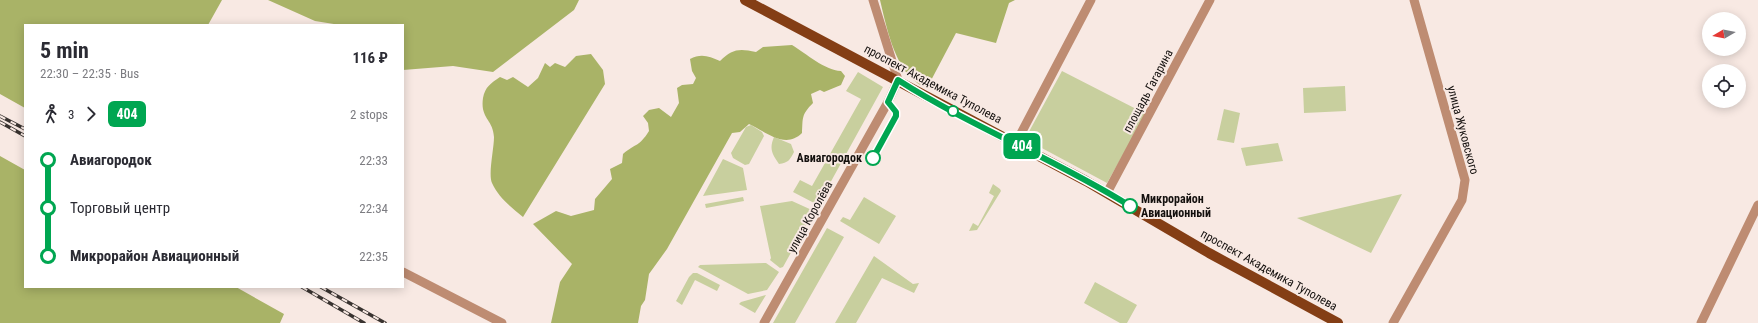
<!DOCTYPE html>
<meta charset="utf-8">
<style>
:root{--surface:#fff;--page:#f7f7f7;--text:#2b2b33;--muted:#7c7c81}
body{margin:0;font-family:"Roboto Condensed",sans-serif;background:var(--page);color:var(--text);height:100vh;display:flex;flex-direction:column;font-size:15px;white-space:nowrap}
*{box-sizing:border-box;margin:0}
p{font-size:13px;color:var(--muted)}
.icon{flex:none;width:22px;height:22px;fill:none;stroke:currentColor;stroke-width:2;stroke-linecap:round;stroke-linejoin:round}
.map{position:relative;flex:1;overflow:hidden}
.side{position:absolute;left:24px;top:24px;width:380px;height:264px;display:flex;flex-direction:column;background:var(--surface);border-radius:0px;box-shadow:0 2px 10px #0003}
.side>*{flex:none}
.badge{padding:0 8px;border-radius:6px;font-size:14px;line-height:26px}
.needle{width:26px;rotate:260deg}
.controls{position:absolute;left:1702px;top:12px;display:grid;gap:8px}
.controls a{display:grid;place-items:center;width:44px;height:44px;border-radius:50%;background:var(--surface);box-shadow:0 2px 10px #0003;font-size:20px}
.map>.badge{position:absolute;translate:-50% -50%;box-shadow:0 0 0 2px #fff}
.legs{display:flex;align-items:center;gap:6px;height:44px;padding:0 16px;font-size:13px}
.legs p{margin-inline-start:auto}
.summary{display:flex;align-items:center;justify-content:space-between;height:68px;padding:0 16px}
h1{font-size:22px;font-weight:700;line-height:30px}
ul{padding:0 16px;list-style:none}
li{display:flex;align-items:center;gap:14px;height:48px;font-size:15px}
li i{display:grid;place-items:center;width:6px;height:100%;margin:0 5px;background:currentColor}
li i::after{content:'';width:10px;height:10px;margin:-5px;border:3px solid;border-radius:50%;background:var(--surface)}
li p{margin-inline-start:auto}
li:first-child i{background:linear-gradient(#0000 50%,currentColor 0)}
li:last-child i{background:linear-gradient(currentColor 50%,#0000 0)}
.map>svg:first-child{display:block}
.green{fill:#c8cf9e}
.forest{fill:#a9b367}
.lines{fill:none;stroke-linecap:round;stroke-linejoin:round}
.minor{stroke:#be8c72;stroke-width:9}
.major{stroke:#843e15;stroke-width:10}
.rail-casing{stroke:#393330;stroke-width:3.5}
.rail{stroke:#f8e9e3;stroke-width:2;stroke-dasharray:6;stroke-linecap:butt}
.line-1-casing{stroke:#fff;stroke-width:9}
.line-1{stroke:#00a651;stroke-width:6}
.stop-1-dot{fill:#fff;stroke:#00a651;stroke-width:2}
.labels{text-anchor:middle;stroke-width:4;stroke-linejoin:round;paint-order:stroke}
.street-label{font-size:12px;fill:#14100e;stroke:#f8e9e3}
.stop-label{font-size:12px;font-weight:bold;fill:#14100e;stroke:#f8e9e3;text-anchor:end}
</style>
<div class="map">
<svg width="1758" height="323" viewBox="0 0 1758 323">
<rect width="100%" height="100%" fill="#f8e9e3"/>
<!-- green -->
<path class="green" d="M1062 71 1146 114 1107 183 1025 139Z
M858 72 883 87 818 205 793 192 800 180 812 186 861 99 846 91Z
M1345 86 1346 111 1304 113 1303 88Z
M1224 109 1240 113 1234 143 1217 140Z
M751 125 762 132 764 136 749 164 745 165 733 158 731 153 746 127Z
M774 137 791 144 794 152C790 160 788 163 779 164 772 154 769 149 774 137Z
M1278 143 1283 161 1246 166 1241 148Z
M723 159 743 168 747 190 703 196Z
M993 184 1000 189 1001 191 977 230 969 231 973 223 978 226 994 196 989 193Z
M1402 194 1371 253 1297 218Z
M743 197 744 201 706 208 705 204Z
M864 197 896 216 879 244 840 221 843 217 850 220Z
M792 201 814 211 783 267 780 268 770 260 771 258 760 206Z
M827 228 844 237 795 323H773Z
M874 256 913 284 919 283 914 293 882 278 856 323H835Z
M766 263 779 272 767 290 748 294 698 267 700 265Z
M693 273H697L720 285 717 291 695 280 682 305 676 301 689 277Z
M1095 282 1137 305 1127 323H1120L1084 303Z
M766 295 755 313 739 304 741 302Z"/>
<!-- forest -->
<path class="forest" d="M0 0H222L208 25H25V108L0 94Z
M268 0H579L574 10 493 72 453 66 403 70V25H340L315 21Z
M880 0H1015L1009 3 996 43 956 33 927 88C924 86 919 85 916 82 894 66 886 25 880 0Z
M792 45C807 54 824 70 841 71L845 76 841 85 824 92 820 90 811 94 813 103C801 115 803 118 802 133 785 150 765 131 749 124L740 132 732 133 667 249 649 274 645 300 641 306 638 323H551L560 282 572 264 533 224 556 211 571 216 594 210 595 199 612 179 610 169 622 163 623 154C636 143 639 147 649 131L648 123 643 116 649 110 659 108 671 117 679 103 677 88 682 85 693 84 696 78 692 71 690 59C701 53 709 56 720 61 732 49 739 48 756 52L763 47Z
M591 54 603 70 605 84 523 217C511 207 499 198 492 183 488 174 494 149 494 137 493 119 480 119 483 98 485 87 491 83 500 77L507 80 513 77 528 87 538 78 545 63 550 67 555 63 565 67 576 56Z
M0 156 25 170V287H236L284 314 280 323H0Z"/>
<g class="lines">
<!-- minor -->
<path class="minor" d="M1016 143 1091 0
M1107 193 1210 0
M403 272 502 323
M764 323 888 102 898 80 873 0
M1393 323 1462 200 1465 180 1414 0
M1701 323 1758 205"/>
<!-- major -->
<path class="major" d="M745 0 1086 181 1209 253 1338 323"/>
<defs>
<path id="rail" d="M0 116 25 129
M0 122 25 136
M302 287 364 323
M321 287 385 323"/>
</defs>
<!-- rail casing -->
<use href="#rail" class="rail-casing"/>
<!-- rail -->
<use href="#rail" class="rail"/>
</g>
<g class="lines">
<defs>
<path id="line-1" d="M873 158 896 116V112L888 102 898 80C972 127 1055 159 1130 206"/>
</defs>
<!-- line-1 casing -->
<use href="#line-1" class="line-1-casing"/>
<!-- line-1 -->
<use href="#line-1" class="line-1"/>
</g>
<!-- markers -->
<g class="stop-1-dot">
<circle cx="953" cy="111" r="5"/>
<circle cx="873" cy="158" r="7"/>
<circle cx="1130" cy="206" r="7"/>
</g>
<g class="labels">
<!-- street labels -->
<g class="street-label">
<text transform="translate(933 84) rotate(28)" y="4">проспект Академика Туполева</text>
<text transform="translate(1148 91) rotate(-62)" y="4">площадь Гагарина</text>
<text transform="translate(1463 130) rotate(75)" y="4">улица Жуковского</text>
<text transform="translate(810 217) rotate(-61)" y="4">улица Королёва</text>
<text transform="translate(1269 270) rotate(29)" y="4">проспект Академика Туполева</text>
</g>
<!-- stop labels -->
<g class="stop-label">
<text x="862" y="162">Авиагородок</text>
<text x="1141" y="203" text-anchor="start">Микрорайон<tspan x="1141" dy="14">Авиационный</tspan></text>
</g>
</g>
</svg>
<div class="controls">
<a><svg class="needle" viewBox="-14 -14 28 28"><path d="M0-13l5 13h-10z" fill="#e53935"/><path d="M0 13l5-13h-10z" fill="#7c7c81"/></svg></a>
<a><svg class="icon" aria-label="locate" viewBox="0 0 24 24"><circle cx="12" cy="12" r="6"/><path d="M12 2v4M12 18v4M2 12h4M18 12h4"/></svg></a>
</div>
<b class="badge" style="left:1022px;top:146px;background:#00a651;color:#fff">404</b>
<section class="side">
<div class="summary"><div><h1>5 min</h1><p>22:30 – 22:35 · Bus</p></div><b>116 ₽</b></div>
<div class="legs"><svg class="icon" aria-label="walk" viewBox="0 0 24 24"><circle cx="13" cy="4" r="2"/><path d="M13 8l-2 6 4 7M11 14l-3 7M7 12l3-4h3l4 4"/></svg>3<svg class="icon" aria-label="forward" viewBox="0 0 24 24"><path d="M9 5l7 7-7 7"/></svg><b class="badge" style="background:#00a651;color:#fff">404</b><p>2 stops</p></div>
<ul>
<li><i style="color:#00a651"></i><b>Авиагородок</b><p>22:33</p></li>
<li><i style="color:#00a651"></i><span>Торговый центр</span><p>22:34</p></li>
<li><i style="color:#00a651"></i><b>Микрорайон Авиационный</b><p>22:35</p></li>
</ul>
</section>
</div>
